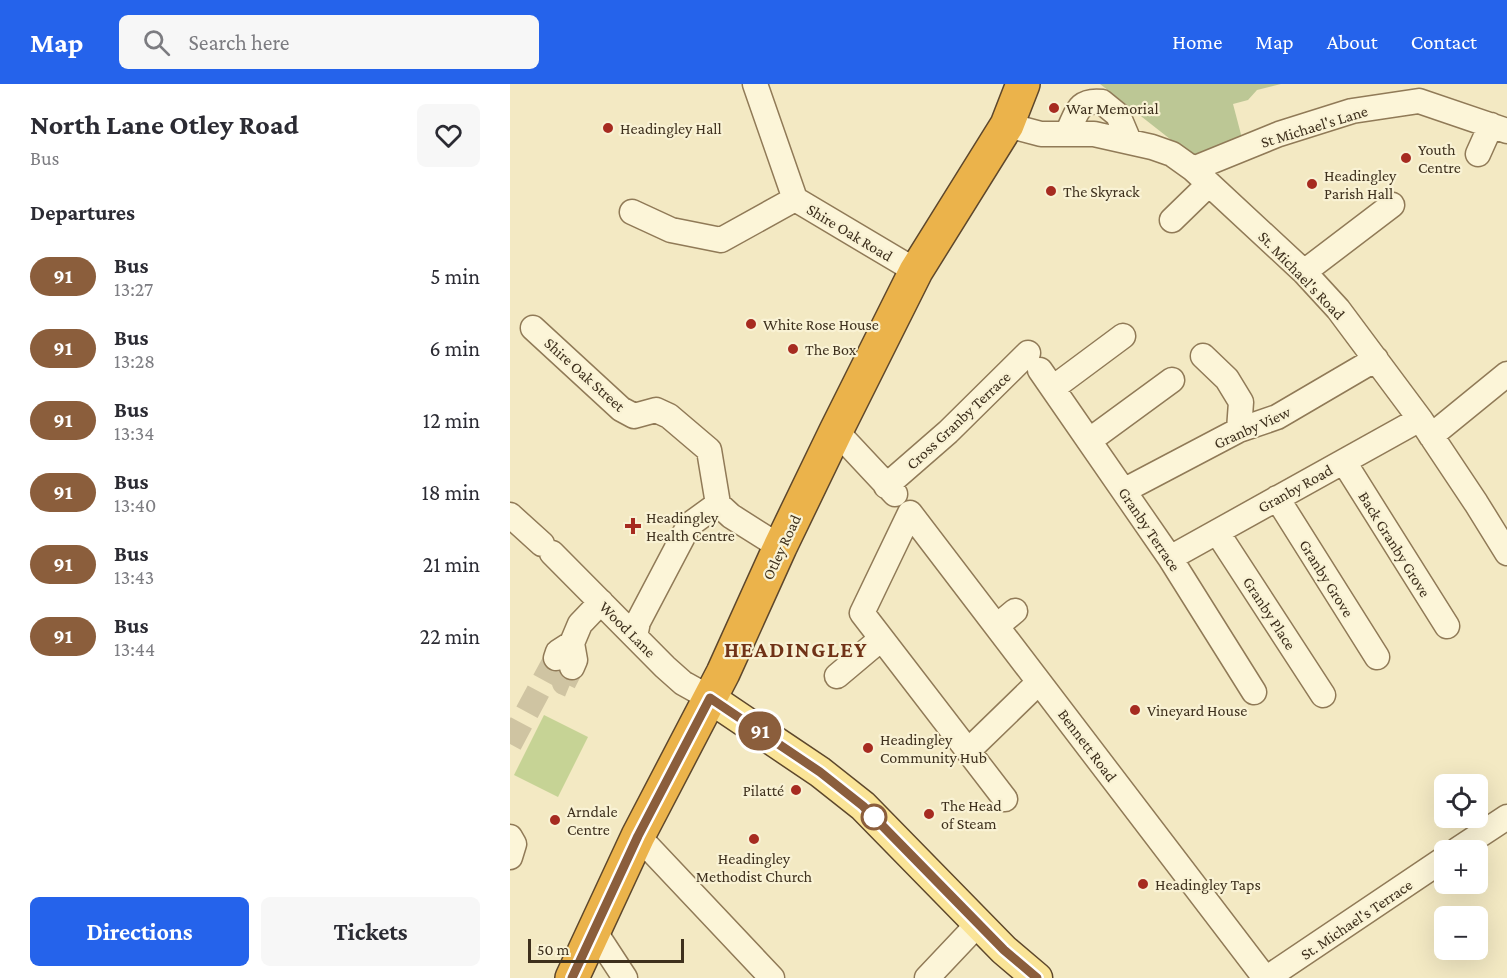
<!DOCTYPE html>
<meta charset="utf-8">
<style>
:root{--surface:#fff;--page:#f7f7f7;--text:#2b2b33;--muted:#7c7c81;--accent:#2563eb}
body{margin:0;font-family:"Crimson Pro",serif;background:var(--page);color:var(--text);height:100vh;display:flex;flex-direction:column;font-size:22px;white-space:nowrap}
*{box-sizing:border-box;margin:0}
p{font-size:20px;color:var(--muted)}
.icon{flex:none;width:33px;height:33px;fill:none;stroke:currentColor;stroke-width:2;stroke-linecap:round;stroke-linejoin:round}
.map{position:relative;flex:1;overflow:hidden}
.sheet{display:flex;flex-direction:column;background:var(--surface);width:510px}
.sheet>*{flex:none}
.badge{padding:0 12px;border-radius:20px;font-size:21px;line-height:39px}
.fabs{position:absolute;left:924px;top:690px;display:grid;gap:12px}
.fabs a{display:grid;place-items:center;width:54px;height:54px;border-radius:9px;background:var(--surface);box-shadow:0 6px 24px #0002;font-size:30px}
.scale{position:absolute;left:18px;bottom:15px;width:156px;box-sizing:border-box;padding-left:6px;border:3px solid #3e301d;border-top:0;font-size:16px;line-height:21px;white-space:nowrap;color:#3e301d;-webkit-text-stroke:4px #f9f2d4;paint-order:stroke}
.map>.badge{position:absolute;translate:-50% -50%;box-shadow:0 0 0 3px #fff}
h2{padding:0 30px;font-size:22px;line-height:54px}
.round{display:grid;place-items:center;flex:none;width:63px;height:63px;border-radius:9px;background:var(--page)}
.head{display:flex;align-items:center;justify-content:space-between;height:102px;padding:0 30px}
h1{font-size:28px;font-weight:700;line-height:45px}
.cta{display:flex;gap:12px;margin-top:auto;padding:12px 30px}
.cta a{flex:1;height:69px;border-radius:9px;background:var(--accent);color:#fff;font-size:24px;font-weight:700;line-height:69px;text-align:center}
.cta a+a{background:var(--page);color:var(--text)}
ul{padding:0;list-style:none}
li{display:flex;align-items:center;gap:18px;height:72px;padding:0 30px}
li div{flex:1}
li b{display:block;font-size:22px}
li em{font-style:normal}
li .badge{min-width:66px;font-weight:700;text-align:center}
header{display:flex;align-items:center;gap:36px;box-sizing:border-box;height:84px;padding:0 30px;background:var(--accent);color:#fff}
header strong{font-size:28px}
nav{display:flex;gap:33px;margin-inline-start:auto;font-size:21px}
.search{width:420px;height:54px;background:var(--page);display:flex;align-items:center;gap:15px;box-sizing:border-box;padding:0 21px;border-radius:9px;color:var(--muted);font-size:22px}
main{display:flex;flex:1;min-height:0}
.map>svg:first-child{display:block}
.green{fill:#c6d395}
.cemetery{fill:#bcc795}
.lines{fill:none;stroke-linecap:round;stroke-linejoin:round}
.minor-tunnel{stroke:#cfc4a2;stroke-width:24;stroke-dasharray:24 12;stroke-linecap:butt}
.minor-casing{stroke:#907a57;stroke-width:27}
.major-casing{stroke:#5d472c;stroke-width:33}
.highway-casing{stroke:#5d472c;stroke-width:36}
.minor{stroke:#fcf5d8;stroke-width:24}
.major{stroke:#fae497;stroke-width:30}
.highway{stroke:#ebb34b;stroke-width:33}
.line-casing{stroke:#fff;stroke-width:14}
.line{stroke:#8b5e3c;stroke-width:9}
.poi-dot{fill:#a62b20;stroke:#f9f2d4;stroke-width:2}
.stop-dot{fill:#fff;stroke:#8b5e3c;stroke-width:3}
.labels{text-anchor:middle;stroke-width:4.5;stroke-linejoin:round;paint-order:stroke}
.poi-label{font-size:16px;fill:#3e301d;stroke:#f9f2d4;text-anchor:start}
.street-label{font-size:16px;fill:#3e301d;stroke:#f9f2d4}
.district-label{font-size:22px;font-weight:bold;letter-spacing:1.5px;fill:#703217;stroke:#f9f2d4}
</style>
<header>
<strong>Map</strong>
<div class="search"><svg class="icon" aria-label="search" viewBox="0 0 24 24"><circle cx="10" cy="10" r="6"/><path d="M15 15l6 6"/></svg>Search here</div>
<nav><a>Home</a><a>Map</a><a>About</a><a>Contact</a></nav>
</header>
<main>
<section class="sheet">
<div class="head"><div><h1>North Lane Otley Road</h1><p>Bus</p></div><a class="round"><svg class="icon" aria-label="heart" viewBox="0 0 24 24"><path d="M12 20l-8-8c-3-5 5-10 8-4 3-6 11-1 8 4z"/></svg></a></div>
<h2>Departures</h2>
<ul>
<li><span class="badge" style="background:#8b5e3c;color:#fff">91</span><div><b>Bus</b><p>13:27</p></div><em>5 min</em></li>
<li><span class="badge" style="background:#8b5e3c;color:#fff">91</span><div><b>Bus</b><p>13:28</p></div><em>6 min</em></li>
<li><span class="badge" style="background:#8b5e3c;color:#fff">91</span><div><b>Bus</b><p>13:34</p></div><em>12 min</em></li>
<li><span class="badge" style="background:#8b5e3c;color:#fff">91</span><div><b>Bus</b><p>13:40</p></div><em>18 min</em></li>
<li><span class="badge" style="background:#8b5e3c;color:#fff">91</span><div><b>Bus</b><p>13:43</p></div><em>21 min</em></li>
<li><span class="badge" style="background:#8b5e3c;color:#fff">91</span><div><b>Bus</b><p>13:44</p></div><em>22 min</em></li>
</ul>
<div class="cta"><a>Directions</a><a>Tickets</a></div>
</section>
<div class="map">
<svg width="997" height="894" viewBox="0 0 997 894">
<rect width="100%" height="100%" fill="#f3e9c3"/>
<!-- green -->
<path class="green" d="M34 631 78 653 48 713 4 691Z"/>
<!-- cemetery -->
<path class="cemetery" d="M590 0H771L747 6 738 16 723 20 733 58 688 77Z"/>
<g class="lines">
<!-- minor-tunnel -->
<path class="minor-tunnel" d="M62 583 54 599 66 604
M0 660 46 574"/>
<defs>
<path id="minor" d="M245 0 285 115 406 187
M497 41 531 50H584L642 63 662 70 683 85 794 188 828 225 910 335 966 419 997 469
M557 49C567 31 566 15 592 18L608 31 619 57
M968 70 981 41
M683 85 769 50 842 27 909 17 997 47
M122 128 161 146 211 156 285 115
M662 136 699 100
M794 188 882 121
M23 244 111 325 124 332 146 326 159 332 199 366 208 420 221 432 270 463
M693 272 717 295 731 318 729 346
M530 286 660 474 744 608
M543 304 613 252
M326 347 385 410
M921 352 997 290
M580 356 662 296
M834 378 937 542
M376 402 438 348 518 269
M615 406 729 346 767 333 866 275
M767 414 867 573
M0 431 32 460
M707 448 813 611
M42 469 155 583 173 599 200 614
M660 474 910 335
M487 542 505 527
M125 552 128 538 179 441 208 420
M62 559 70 540 91 518
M46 574 48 568 62 559 65 576 62 583
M327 592 371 555
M459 666 529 598
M495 715 352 529 400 429 755 894
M128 752 262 894
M0 753 4 760 0 773
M947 766 997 733
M83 845 115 894
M417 894 468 840
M757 894 934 775"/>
<path id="major" d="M200 614 310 688 353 722 494 866 527 894"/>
<path id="highway" d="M62 894 128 752 213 589 270 463 326 347 406 187 497 41 513 0"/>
</defs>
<!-- minor casing -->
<use href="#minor" class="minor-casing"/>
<!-- major casing -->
<use href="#major" class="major-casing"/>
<!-- highway casing -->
<use href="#highway" class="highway-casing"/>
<!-- minor -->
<use href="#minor" class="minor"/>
<!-- major -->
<use href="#major" class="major"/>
<!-- highway -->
<use href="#highway" class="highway"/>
</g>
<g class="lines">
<defs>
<path id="line" d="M62 894 128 752 200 614 310 688 353 722 494 866 527 894"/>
</defs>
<!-- line casing -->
<use href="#line" class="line-casing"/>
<!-- line -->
<use href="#line" class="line"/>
</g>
<!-- markers -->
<g class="poi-dot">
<circle cx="544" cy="24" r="6"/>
<circle cx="98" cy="44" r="6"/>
<circle cx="896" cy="74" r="6"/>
<circle cx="802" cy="100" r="6"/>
<circle cx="541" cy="107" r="6"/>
<circle cx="241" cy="240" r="6"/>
<circle cx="283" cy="265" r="6"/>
<path d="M120 433h6v6h6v6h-6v6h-6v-6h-6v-6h6z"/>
<circle cx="625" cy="626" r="6"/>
<circle cx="358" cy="664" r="6"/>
<circle cx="286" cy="706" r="6"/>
<circle cx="419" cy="730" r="6"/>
<circle cx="45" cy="736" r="6"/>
<circle cx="244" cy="755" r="6"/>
<circle cx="633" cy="800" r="6"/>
</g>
<circle class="stop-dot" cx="364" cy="733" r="12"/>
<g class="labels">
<!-- poi labels -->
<g class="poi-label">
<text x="556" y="30">War Memorial</text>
<text x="110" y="50">Headingley Hall</text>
<text x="908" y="71">Youth<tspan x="908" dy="18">Centre</tspan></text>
<text x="814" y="97">Headingley<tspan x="814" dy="18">Parish Hall</tspan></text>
<text x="553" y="113">The Skyrack</text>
<text x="253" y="246">White Rose House</text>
<text x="295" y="271">The Box</text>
<text x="136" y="439">Headingley<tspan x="136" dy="18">Health Centre</tspan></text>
<text x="637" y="632">Vineyard House</text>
<text x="370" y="661">Headingley<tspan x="370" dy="18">Community Hub</tspan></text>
<text x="274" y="712" text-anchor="end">Pilatté</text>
<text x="431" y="727">The Head<tspan x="431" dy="18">of Steam</tspan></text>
<text x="57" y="733">Arndale<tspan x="57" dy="18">Centre</tspan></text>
<text x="244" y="780" text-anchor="middle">Headingley<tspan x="244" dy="18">Methodist Church</tspan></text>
<text x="645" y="806">Headingley Taps</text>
</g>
<!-- street labels -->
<g class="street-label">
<text transform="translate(804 42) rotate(-17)" y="6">St Michael's Lane</text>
<text transform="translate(340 148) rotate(31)" y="6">Shire Oak Road</text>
<text transform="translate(792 191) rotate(46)" y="6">St. Michael's Road</text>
<text transform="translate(75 290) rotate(42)" y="6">Shire Oak Street</text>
<text transform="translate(448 336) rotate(-43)" y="6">Cross Granby Terrace</text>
<text transform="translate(742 343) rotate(-24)" y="6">Granby View</text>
<text transform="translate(785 404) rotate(-29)" y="6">Granby Road</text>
<text transform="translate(640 445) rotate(56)" y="6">Granby Terrace</text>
<text transform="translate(885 460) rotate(58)" y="6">Back Granby Grove</text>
<text transform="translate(271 463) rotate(-65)" y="6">Otley Road</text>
<text transform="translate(817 494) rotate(58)" y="6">Granby Grove</text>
<text transform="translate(760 529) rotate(57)" y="6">Granby Place</text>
<text transform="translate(118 545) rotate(45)" y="6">Wood Lane</text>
<text transform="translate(578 661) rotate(53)" y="6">Bennett Road</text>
<text transform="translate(846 835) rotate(-34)" y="6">St. Michael's Terrace</text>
</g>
<!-- district labels -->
<g class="district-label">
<text x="286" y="573">HEADINGLEY</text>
</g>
</g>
</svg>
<div class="fabs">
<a><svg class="icon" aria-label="locate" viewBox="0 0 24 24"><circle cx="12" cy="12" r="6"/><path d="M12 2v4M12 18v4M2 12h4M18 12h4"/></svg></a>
<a>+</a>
<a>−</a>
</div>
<div class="scale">50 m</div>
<b class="badge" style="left:250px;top:647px;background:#8b5e3c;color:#fff">91</b>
</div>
</main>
